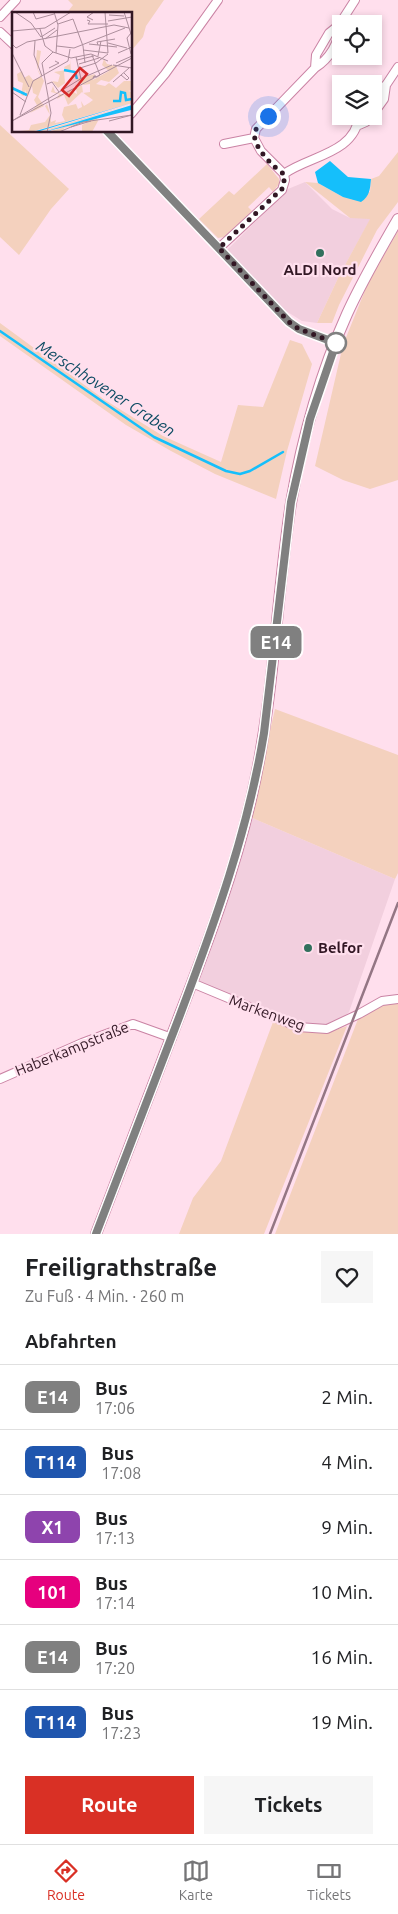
<!DOCTYPE html>
<html lang="de">
<meta charset="utf-8">
<style>
:root{--surface:#fff;--page:#f6f6f6;--text:#202124;--muted:#757577;--line:#e0e0e0;--accent:#d93025}
body{margin:0;font-family:Ubuntu,sans-serif;background:var(--page);color:var(--text);height:100vh;display:flex;flex-direction:column;font-size:19px;white-space:nowrap}
*{box-sizing:border-box;margin:0}
p{font-size:16px;color:var(--muted)}
.icon{flex:none;width:28px;height:28px;fill:none;stroke:currentColor;stroke-width:2;stroke-linecap:round;stroke-linejoin:round}
.map{position:relative;height:1234px;overflow:hidden}
.panel{display:flex;flex-direction:column;background:var(--surface);flex:1}
.panel>*{flex:none}
.badge{padding:0 10px;border-radius:8px;font-size:18px;line-height:32px}
.tools{position:absolute;left:332px;top:15px;display:grid;gap:10px}
.tools a{display:grid;place-items:center;width:50px;height:50px;border-radius:0px;background:var(--surface);box-shadow:0 2px 8px #0003;font-size:25px}
.you{position:absolute;width:25px;height:25px;margin:-12px;border:4px solid #fff;border-radius:50%;background:#1a73e8;box-shadow:0 0 0 8px #1a73e833}
.map>.badge{position:absolute;translate:-50% -50%;box-shadow:0 0 0 2px #fff}
h2{padding:0 25px;font-size:19px;line-height:45px}
.round{display:grid;place-items:center;flex:none;width:52px;height:52px;border-radius:0px;background:var(--page)}
.overview{display:flex;align-items:center;justify-content:space-between;height:85px;padding:0 25px}
h1{font-size:24px;font-weight:700;line-height:38px}
.primary-button{display:flex;gap:10px;margin-top:auto;padding:10px 25px}
.primary-button a{flex:1;height:58px;border-radius:0px;background:var(--accent);color:#fff;font-size:20px;font-weight:700;line-height:58px;text-align:center}
.primary-button a+a{background:var(--page);color:var(--text)}
ul{padding:0;list-style:none}
li{display:flex;align-items:center;gap:15px;height:65px;padding:0 25px;border-top:1px solid var(--line)}
li div{flex:1}
li b{display:block;font-size:19px}
li em{font-style:normal}
li .badge{min-width:55px;font-weight:700;text-align:center}
.tab-bar{display:flex;justify-content:space-around;align-items:center;height:70px;border-top:1px solid var(--line);background:var(--surface);font-size:14px;color:var(--muted)}
.tab-bar a{display:grid;justify-items:center;gap:2px}
.tab-bar .current{color:var(--accent)}
.map>svg:first-child{display:block}
.built{fill:#f2cfde}
.green{fill:#f4d1be}
.water{fill:#15bffb}
.lines{fill:none;stroke-linecap:round;stroke-linejoin:round}
.stream{stroke:#15bffb;stroke-width:2.5}
.street-casing{stroke:#ca83a4;stroke-width:10}
.secondary-casing{stroke:#ca83a4;stroke-width:12}
.street{stroke:#fff;stroke-width:8}
.secondary{stroke:#fff;stroke-width:10}
.rail{stroke:#947684;stroke-width:2.5}
.line-casing{stroke:#fff;stroke-width:11}
.line{stroke:#808080;stroke-width:8}
.walk{stroke:#321724;stroke-width:5;stroke-dasharray:0 9}
.poi-dot{fill:#32705d;stroke:#ffdfed;stroke-width:2}
.stop-dot{fill:#fff;stroke:#808080;stroke-width:2.5}
.labels{text-anchor:middle;stroke-width:4.5;stroke-linejoin:round;paint-order:stroke}
.poi-label{font-size:15px;font-weight:bold;fill:#321724;stroke:#ffdfed}
.street-label{font-size:15px;fill:#321724;stroke:#ffdfed}
.water-label{font-size:16px;font-style:italic;fill:#0d4b63;stroke:#ffdfed}
.inset-river{fill:none;stroke:#15bffb;stroke-width:2.5}
.inset-road{fill:none;stroke:#ad8f9d;stroke-width:1}
.view{fill:#d62828;fill-opacity:0.15;stroke:#d62828;stroke-width:2.5}
.inset-edge{fill:none;stroke:#321724;stroke-width:2.5}
</style>
<div class="map">
<svg width="398" height="1234" viewBox="0 0 398 1234">
<rect width="100%" height="100%" fill="#ffdfed"/>
<!-- built -->
<path class="built" d="M305 182 332 209 350 218H371L339 276 317 323 302 321 273 303 225 252 288 189Z
M250 817 395 879 349 1012 345 1016 323 1026H298L196 981Z"/>
<!-- green -->
<path class="green" d="M68 0H164L146 26 143 37 131 51V14H66L73 5Z
M0 125 69 189 51 209 19 255 0 237Z
M398 152V202L377 230 339 305 332 323H317L339 276 370 219 350 218 305 182 318 183 343 197 370 192 371 179 379 176Z
M267 164 279 179V184L273 192 269 187 248 207 252 211 224 237 218 238 199 219 229 191 234 195Z
M398 231V480L370 489 343 480 315 466 343 345 368 283Z
M0 323 105 400 163 436 221 462 238 405 263 407 290 340 302 344 312 364 287 451 276 499 215 474 171 451 126 425 0 336Z
M275 709 398 755V873L395 879 250 817Z
M398 1001V1234H275L358 1019 386 1004Z
M273 1022C300 1032 320 1037 347 1026L264 1234H179L193 1198 221 1161Z"/>
<!-- water -->
<path class="water" d="M330 161 348 177 371 179C370 189 370 196 361 202L343 197 318 183 315 172Z"/>
<g class="lines">
<!-- stream -->
<path class="stream" d="M0 331 154 437 226 471 240 474 250 471 283 452"/>
<defs>
<path id="street" d="M0 17 16 0
M0 32 14 45
M315 68C329 59 340 43 339 25
M374 93 386 85 398 67
M374 113 384 99 386 85
M131 114 165 74 218 0
M359 125 366 122 372 116
M107 131 289 322 299 329 336 343
M224 144 254 138
M284 174C308 156 355 154 359 116
M219 248 282 190 285 180 284 174 261 151 254 138 256 129 315 68 316 55 329 33 339 25 355 0
M192 983 298 1027 327 1029 359 1014 382 1001 398 999
M0 1079 82 1043 133 1024 172 1038"/>
<path id="secondary" d="M96 1234C124 1161 152 1087 180 1014 208 942 235 870 252 795 274 699 276 600 291 503 302 439 320 374 347 314 362 281 380 250 398 219"/>
</defs>
<!-- street casing -->
<use href="#street" class="street-casing"/>
<!-- secondary casing -->
<use href="#secondary" class="secondary-casing"/>
<!-- street -->
<use href="#street" class="street"/>
<!-- secondary -->
<use href="#secondary" class="secondary"/>
<!-- rail -->
<path class="rail" d="M270 1234 398 903"/>
</g>
<g class="lines">
<defs>
<path id="line" d="M96 1234C124 1161 152 1088 180 1015 215 922 248 831 264 733L291 502 310 419 336 343 299 329 289 322 107 131"/>
</defs>
<!-- line casing -->
<use href="#line" class="line-casing"/>
<!-- line -->
<use href="#line" class="line"/>
<!-- walk -->
<path class="walk" d="M268 116C263 121 257 125 255 132 251 145 273 167 284 174V187L219 248 289 322 299 329 336 343"/>
</g>
<!-- markers -->
<g class="poi-dot">
<circle cx="320" cy="253" r="5"/>
<circle cx="308" cy="948" r="5"/>
</g>
<circle class="stop-dot" cx="336" cy="343" r="10"/>
<g class="labels">
<!-- poi labels -->
<g class="poi-label">
<text x="320" y="275">ALDI Nord</text>
<text x="318" y="953" text-anchor="start">Belfor</text>
</g>
<!-- street labels -->
<g class="street-label">
<text transform="translate(267 1013) rotate(20)" y="5">Markenweg</text>
<text transform="translate(72 1049) rotate(-22)" y="5">Haberkampstraße</text>
</g>
<!-- water labels -->
<g class="water-label">
<text transform="translate(106 388) rotate(33)" y="6">Merschhovener Graben</text>
</g>
</g>
<!-- overview -->
<g transform="translate(12 12)">
<rect width="120" height="120" fill="#ffdfed"/>
<path d="M25 38 29 39 26 58 32 69 26 85 32 94 18 101 25 93 22 88 25 83 21 81 20 74 16 84 13 78 12 84 9 83 11 71 6 69 5 62 10 59 12 66 17 63 21 68 29 65 26 59 24 48ZM58 47 59 60H52L53 71 46 76 40 69 46 70 48 63 42 60 54 58 52 55 58 52ZM92 47 95 52 104 54 107 61 97 70 89 68 84 72 93 74 97 71 104 76 112 69H119L120 60V78L116 79 120 80V91L22 119 0 120 17 118 19 113 33 110 38 103 33 94 35 92 37 98 39 110 44 108 43 111 53 109 50 103 52 95 64 92 66 97 70 95 69 89 72 94 77 91 81 88 70 80 56 93 52 83 45 87 47 82 39 80 41 74 43 80 52 83 58 78 65 82 63 72 65 76 70 73 71 81 78 80V72L71 73 66 69 63 61 65 67 83 62 81 68 97 59 90 53ZM120 92 42 117 26 120 50 113ZM84 105 86 109 80 120H70V113L77 110 52 116 51 120H36Z" fill="#f4d1be"/>
<path d="M120 91 28 119 14 120 24 119ZM120 93 119 98 32 120Z" fill="#15bffb"/>
<path class="inset-river" d="M52 58 63 60 65 67M0 76 15 83M101 89H108L109 80 113 81 114 88 120 87"/>
<path class="inset-road" d="M3 0 19 11 29 25 43 16M21 0 24 7 42 2M42 0 46 13 44 41M93 0 96 41M112 0 120 25M97 3 112 4M61 7 71 34 73 51M75 8 78 9 76 12H96M81 8 75 5 82 0M96 9 120 5M46 12 61 7M28 17 33 34 41 40 59 46 79 42 96 49M0 19 33 16 59 0M33 27 45 18M23 29 22 43 30 64M96 31 115 36M0 32 4 36 15 30 102 13 117 16M77 32 105 35M86 33 85 30 103 27M45 34 62 36 113 16M71 38 96 41M0 41 17 75M106 41 120 35M119 42 115 26 119 21M80 43 88 63 85 65H84L83 64H82L81 66 83 64H84M86 44 89 29M64 45 69 67M65 48 82 44M104 51 120 44M67 52 87 46M101 53 120 56M37 56 47 51 43 49M68 56 84 51 96 42M109 63 115 68 117 66 112 61M101 70 117 56M35 72 40 70 47 80M0 80 14 90M8 103 21 69 56 49 58 37M0 109 70 66 100 53M0 109 120 46M97 109 120 103M59 115 79 109M35 120 39 101 30 51 41 40M47 120 71 110 120 103"/>
<path class="view" d="M68 56 75 62 57 84 50 78Z"/>
<rect width="120" height="120" class="inset-edge"/>
</g>
</svg>
<div class="tools">
<a><svg class="icon" aria-label="locate" viewBox="0 0 24 24"><circle cx="12" cy="12" r="6"/><path d="M12 2v4M12 18v4M2 12h4M18 12h4"/></svg></a>
<a><svg class="icon" aria-label="layers" viewBox="0 0 24 24"><path d="M12 4l9 5-9 5-9-5zM3 14l9 5 9-5"/></svg></a>
</div>
<div class="you" style="left:268px;top:116px"></div>
<b class="badge" style="left:276px;top:642px;background:#808080;color:#fff">E14</b>
</div>
<section class="panel">
<div class="overview"><div><h1>Freiligrathstraße</h1><p>Zu Fuß · 4 Min. · 260 m</p></div><a class="round"><svg class="icon" aria-label="heart" viewBox="0 0 24 24"><path d="M12 20l-8-8c-3-5 5-10 8-4 3-6 11-1 8 4z"/></svg></a></div>
<h2>Abfahrten</h2>
<ul>
<li><span class="badge" style="background:#808080;color:#fff">E14</span><div><b>Bus</b><p>17:06</p></div><em>2 Min.</em></li>
<li><span class="badge" style="background:#2056ae;color:#fff">T114</span><div><b>Bus</b><p>17:08</p></div><em>4 Min.</em></li>
<li><span class="badge" style="background:#8e44ad;color:#fff">X1</span><div><b>Bus</b><p>17:13</p></div><em>9 Min.</em></li>
<li><span class="badge" style="background:#e6007e;color:#fff">101</span><div><b>Bus</b><p>17:14</p></div><em>10 Min.</em></li>
<li><span class="badge" style="background:#808080;color:#fff">E14</span><div><b>Bus</b><p>17:20</p></div><em>16 Min.</em></li>
<li><span class="badge" style="background:#2056ae;color:#fff">T114</span><div><b>Bus</b><p>17:23</p></div><em>19 Min.</em></li>
</ul>
<div class="primary-button"><a>Route</a><a>Tickets</a></div>
</section>
<nav class="tab-bar">
<a class="current"><svg class="icon" aria-label="directions" viewBox="0 0 24 24"><path d="M12 3l9 9-9 9-9-9zM9 14v-3h6M13 9l2 2-2 2"/></svg>Route</a>
<a><svg class="icon" aria-label="map" viewBox="0 0 24 24"><path d="M3 6l6-2 6 2 6-2v14l-6 2-6-2-6 2zM9 4v14M15 6v14"/></svg>Karte</a>
<a><svg class="icon" aria-label="tickets" viewBox="0 0 24 24"><path d="M3 7h18v10H3zM15 7v10"/></svg>Tickets</a>
</nav>
